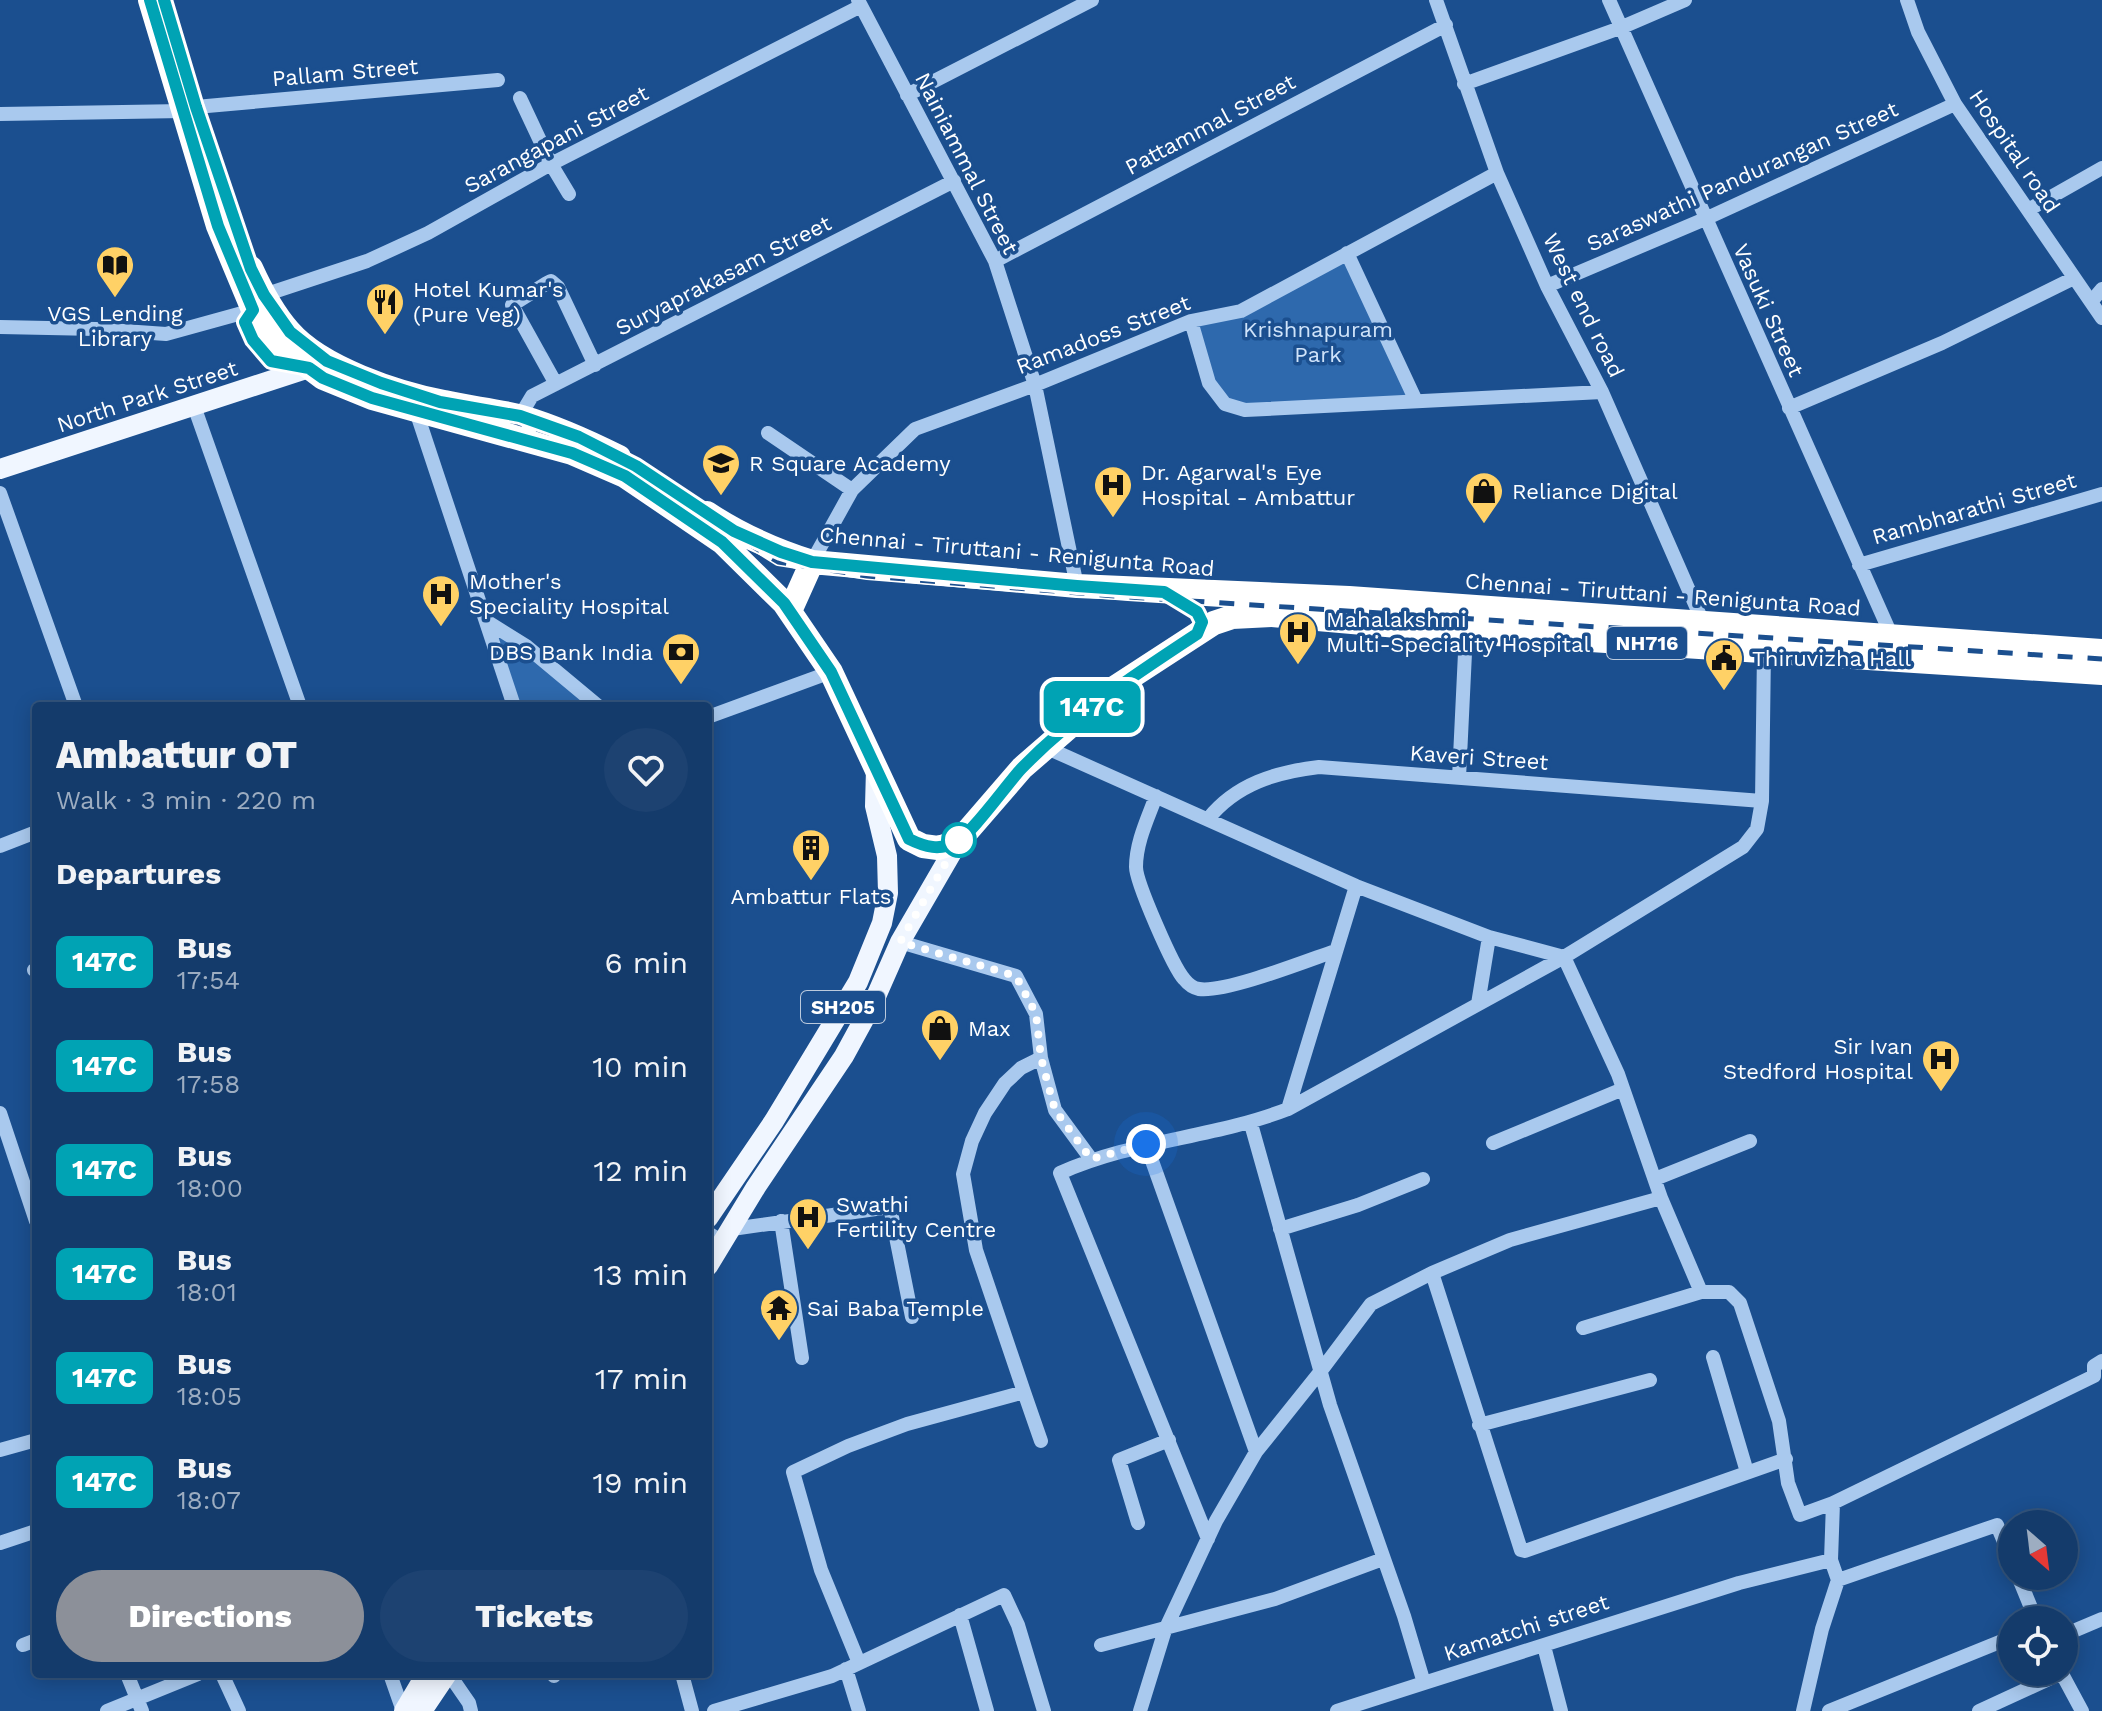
<!DOCTYPE html>
<meta charset="utf-8">
<style>
:root{--surface:#143b6b;--page:#1d4271;--text:#f1f3f6;--muted:#9dadc1;--line:#33557e;--accent:#8c9099}
body{margin:0;font-family:"Work Sans",sans-serif;background:var(--page);color:var(--text);height:100vh;display:flex;flex-direction:column;font-size:30px;white-space:nowrap}
*{box-sizing:border-box;margin:0}
p{font-size:26px;color:var(--muted)}
.icon{flex:none;width:44px;height:44px;fill:none;stroke:currentColor;stroke-width:2;stroke-linecap:round;stroke-linejoin:round}
.map{position:relative;flex:1;overflow:hidden}
.drawer{position:absolute;left:32px;top:702px;width:680px;height:976px;display:flex;flex-direction:column;background:var(--surface);border-radius:8px;box-shadow:0 4px 20px #0003,0 0 0 2px var(--line)}
.drawer>*{flex:none}
.badge{padding:0 16px;border-radius:12px;font-size:28px;line-height:52px}
.needle{width:52px;rotate:152deg}
.fabs{position:absolute;left:1998px;top:1510px;display:grid;gap:16px}
.fabs a{display:grid;place-items:center;width:80px;height:80px;border-radius:50%;background:var(--surface);box-shadow:0 4px 20px #0003,0 0 0 2px var(--line);font-size:40px}
.you{position:absolute;width:40px;height:40px;margin:-20px;border:6px solid #fff;border-radius:50%;background:#1a73e8;box-shadow:0 0 0 12px #1a73e833}
.map>.badge{position:absolute;translate:-50% -50%;box-shadow:0 0 0 4px #fff}
h2{padding:0 24px;font-size:30px;line-height:72px}
.round{display:grid;place-items:center;flex:none;width:84px;height:84px;border-radius:42px;background:var(--page)}
.headline{display:flex;align-items:center;justify-content:space-between;height:136px;padding:0 24px}
h1{font-size:38px;font-weight:800;line-height:60px}
.cta{display:flex;gap:16px;margin-top:auto;padding:16px 24px}
.cta a{flex:1;height:92px;border-radius:48px;background:var(--accent);color:#fff;font-size:32px;font-weight:800;line-height:92px;text-align:center}
.cta a+a{background:var(--page);color:var(--text)}
ul{padding:0;list-style:none}
li{display:flex;align-items:center;gap:24px;height:104px;padding:0 24px}
li div{flex:1}
li b{display:block;font-size:30px}
li em{font-style:normal}
li .badge{min-width:88px;font-weight:700;text-align:center}
.map>svg:first-child{display:block}
.green{fill:#2e69ad}
.lines{fill:none;stroke-linecap:round;stroke-linejoin:round}
.minor{stroke:#a9c9ee;stroke-width:14}
.major{stroke:#f0f6ff;stroke-width:20}
.highway{stroke:#fff;stroke-width:24}
.rail-casing{stroke:#fff;stroke-width:8}
.rail{stroke:#1b4f8f;stroke-width:5;stroke-dasharray:15;stroke-linecap:butt}
.line-casing{stroke:#fff;stroke-width:18}
.line{stroke:#00a3b4;stroke-width:12}
.walk{stroke:#fff;stroke-width:8;stroke-dasharray:0 14.4}
.stop-dot{fill:#fff;stroke:#00a3b4;stroke-width:4}
.labels{text-anchor:middle;stroke-width:7;stroke-linejoin:round;paint-order:stroke}
.shield{fill:#1b4f8f;stroke:#bbcadd;stroke-width:2}
.shield-label{font-size:20px;font-weight:bold;fill:#fff}
.street-label{font-size:22px;fill:#fff;stroke:#1b4f8f}
.poi-label{font-size:22px;fill:#fff;stroke:#1b4f8f;text-anchor:start}
.park-label{font-size:22px;fill:#cfe3fa;stroke:#1b4f8f}
</style>
<div class="map">
<svg width="2102" height="1711" viewBox="0 0 2102 1711">
<rect width="100%" height="100%" fill="#1b4f8f"/>
<!-- green -->
<path class="green" d="M1346 259 1410 396 1252 406 1230 402 1214 383 1197 324Z
M497 632 592 706H519Z"/>
<g class="lines">
<!-- minor -->
<path class="minor" d="M858 0 995 261 1035 385 1077 586
M1436 0 1497 173 1547 286 1602 392 1705 627
M1609 0 1893 639
M1907 0 1918 32 1955 104 2102 318
M1464 84 1620 28 1685 0
M907 95 1092 0
M520 98 551 164 569 194
M196 107 498 80
M0 114 184 111
M2028 210 2102 168
M1347 253 1416 401
M995 261 1446 25
M1547 286 1705 219 1955 104
M264 295 367 261 428 233 551 164 861 6
M2091 302 2102 289
M1191 321 1209 383 1225 404 1245 410 1602 392
M0 327 96 329 166 334 253 310
M556 384 512 305 547 283 551 281 558 287 595 365
M194 406 300 706
M1789 408 1942 343 2074 278
M416 411 514 706
M520 416 532 396 954 181
M768 433 852 490
M0 493 76 706
M812 562 852 490 915 429 1035 385 1191 321 1241 311 1497 173
M1859 565 2102 494
M486 621 526 646 598 706
M708 717 831 672
M1045 747 1356 886 1489 937 1564 957 1618 1074 1661 1198 1701 1292H1729L1740 1303 1779 1421 1788 1483 1800 1515 1833 1503 1831 1560 1838 1580 1822 1629 1803 1711
M1459 778 1466 632
M1156 796C1148 818 1136 842 1136 867 1136 882 1173 967 1184 979 1188 984 1193 988 1199 989 1225 993 1306 961 1335 951
M1208 819C1236 784 1276 772 1319 767L1762 801
M0 846 36 832
M900 942 1016 976 1036 1014 1041 1058 1055 1110 1091 1159
M34 970 36 969
M1478 1004 1489 937
M1288 1109 1356 886
M0 1113 36 1221
M1251 1124 1330 1405 1404 1616 1424 1683 1739 1583 1831 1560
M1493 1143 1623 1089
M1146 1144 1256 1452
M1655 1179 1750 1141
M781 1221 802 1358
M732 1229 890 1207 912 1317
M1280 1229 1358 1205 1423 1179
M708 1233 723 1242
M1432 1273 1521 1550 1525 1551 1786 1459
M1583 1328 1701 1292
M1713 1357 1747 1472
M1024 1392 1041 1441
M1479 1425 1650 1380
M0 1450 36 1440
M1833 1503 2094 1376V1366L2102 1361
M1138 1523 1119 1460 1169 1440
M1208 1539 1060 1173C1133 1140 1214 1138 1288 1109L1564 957 1743 847 1757 829 1762 801 1764 651
M0 1543 36 1531
M2018 1576 2036 1620
M1838 1580 1997 1525 2012 1561
M960 1615 987 1711
M2064 1635 2102 1619
M23 1645 36 1640
M1101 1645 1275 1599 1383 1559
M1544 1646 1561 1711
M859 1663 821 1570 793 1472 848 1446 907 1424 1024 1392 976 1250 963 1174 972 1141 985 1113 1005 1083 1021 1068 1041 1058
M846 1669 859 1711
M2061 1672 2082 1711
M127 1674 142 1711
M222 1674 239 1711
M390 1674 403 1711
M449 1674 469 1703 471 1711
M554 1674V1676
M682 1674 692 1711
M107 1711 198 1674
M714 1711 832 1676 1004 1595 1018 1625 1044 1711
M1140 1711 1165 1630 1216 1521 1256 1452 1320 1372 1371 1304 1432 1273 1510 1240 1661 1198
M1337 1711 1424 1683
M1829 1711 2012 1637
M1979 1711 2062 1673"/>
<!-- major -->
<path class="major" d="M0 469 309 368
M708 1218 774 1121 858 982 882 923 888 893 887 856 875 806 876 769
M708 1266 756 1187 844 1056 874 1001 900 942 958 842
M404 1711 426 1674
M422 1711 447 1674"/>
<!-- highway -->
<path class="highway" d="M150 0 218 226 253 310 274 341 323 378 372 398 572 453 625 476 722 542 784 603 831 672 909 839 923 846 938 848 958 842 1022 768 1114 688 1214 623 1232 617 1272 615 1466 632 2102 673
M251 268C261 290 273 313 289 331 321 368 397 393 444 402 469 408 497 410 522 417 556 427 587 441 619 457
M707 513C740 535 774 550 812 562L1077 586 1349 598 2102 651
M790 611 812 562"/>
<defs>
<path id="rail" d="M160 0 189 98 247 269 265 304 283 330 323 364 360 379 450 408 509 420 564 438 618 462 778 562 867 576 1128 597 2102 659"/>
</defs>
<!-- rail casing -->
<use href="#rail" class="rail-casing"/>
<!-- rail -->
<use href="#rail" class="rail"/>
</g>
<g class="lines">
<defs>
<path id="line" d="M150 0 218 226 253 310 245 322 253 340 271 361 309 368 323 378 372 398 572 453 625 476 722 542 784 603 831 672 909 839C925 847 940 851 956 842 971 835 1007 784 1021 769 1073 715 1136 674 1197 634L1202 622 1197 612 1164 592 1077 586 812 562 781 552 734 531 636 466 579 437 520 416 440 402 381 383 327 361 290 332 264 295 251 269 196 107 164 0"/>
</defs>
<!-- line casing -->
<use href="#line" class="line-casing"/>
<!-- line -->
<use href="#line" class="line"/>
<!-- walk -->
<path class="walk" d="M959 840 900 942 1016 976 1036 1014 1041 1058 1055 1110 1091 1159 1146 1144"/>
</g>
<!-- icons -->
<defs>
<symbol id="library-pin" viewBox="-11 -11 22 30"><path d="M0 17L-7.5 6A9.5 9.5 0 1 1 7.5 6Z" fill="#ffd166" stroke="#1b4f8f"/><path d="M-6-4Q-3-5.5-.7-3.5V5Q-3 3-6 4ZM6-4Q3-5.5 .7-3.5V5Q3 3 6 4Z" fill="#111"/></symbol>
<symbol id="restaurant-pin" viewBox="-11 -11 22 30"><path d="M0 17L-7.5 6A9.5 9.5 0 1 1 7.5 6Z" fill="#ffd166" stroke="#1b4f8f"/><path d="M-5-6h1v4h1v-4h1v4h1v-4h1v5L-1.5 .5V6h-2V.5L-5-1ZM5-6V6H3V1.5H1.5Q1.5-4 5-6Z" fill="#111"/></symbol>
<symbol id="university-pin" viewBox="-11 -11 22 30"><path d="M0 17L-7.5 6A9.5 9.5 0 1 1 7.5 6Z" fill="#ffd166" stroke="#1b4f8f"/><path d="M0-5L7-2L0 1L-7-2ZM-4 1L0 2.5L4 1V4Q0 6-4 4Z" fill="#111"/></symbol>
<symbol id="hospital-pin" viewBox="-11 -11 22 30"><path d="M0 17L-7.5 6A9.5 9.5 0 1 1 7.5 6Z" fill="#ffd166" stroke="#1b4f8f"/><path d="M-5-5h3v3.5h4V-5h3V5h-3V1.5h-4V5h-3Z" fill="#111"/></symbol>
<symbol id="shop-pin" viewBox="-11 -11 22 30"><path d="M0 17L-7.5 6A9.5 9.5 0 1 1 7.5 6Z" fill="#ffd166" stroke="#1b4f8f"/><path d="M-5-2.5h2.3a2.7 3.5 0 0 1 5.4 0H5L5.5 6h-11ZM-1.5-2.5h3a1.5 2.3 0 0 0-3 0Z" fill="#111"/></symbol>
<symbol id="bank-pin" viewBox="-11 -11 22 30"><path d="M0 17L-7.5 6A9.5 9.5 0 1 1 7.5 6Z" fill="#ffd166" stroke="#1b4f8f"/><path d="M-6-4H6V4H-6ZM0-2.3a2.3 2.3 0 1 0 0 4.6a2.3 2.3 0 1 0 0-4.6Z" fill="#111"/></symbol>
<symbol id="civic-pin" viewBox="-11 -11 22 30"><path d="M0 17L-7.5 6A9.5 9.5 0 1 1 7.5 6Z" fill="#ffd166" stroke="#1b4f8f"/><path d="M-.6-6.5H3V-4.5H.6V-3L4-1V1h2V6H-6V1h2V-1L-.6-3ZM-1.2 2.5V6h2.4V2.5Z" fill="#111"/></symbol>
<symbol id="building-pin" viewBox="-11 -11 22 30"><path d="M0 17L-7.5 6A9.5 9.5 0 1 1 7.5 6Z" fill="#ffd166" stroke="#1b4f8f"/><path d="M-4-6H4V6H1V3H-1V6H-4ZM-2.5-4.3h1.7v1.8h-1.7ZM.8-4.3h1.7v1.8H.8ZM-2.5-1h1.7V.8h-1.7ZM.8-1h1.7V.8H.8Z" fill="#111"/></symbol>
<symbol id="temple-pin" viewBox="-11 -11 22 30"><path d="M0 17L-7.5 6A9.5 9.5 0 1 1 7.5 6Z" fill="#ffd166" stroke="#1b4f8f"/><path d="M0-6L5-2H3V0L6.5 2.5H4V6H1.5V3h-3V6H-4V2.5H-6.5L-3 0V-2H-5Z" fill="#111"/></symbol>
</defs>
<g fill-rule="evenodd">
<use href="#library-pin" x="93" y="243" width="44" height="60"/>
<use href="#restaurant-pin" x="363" y="280" width="44" height="60"/>
<use href="#university-pin" x="699" y="441" width="44" height="60"/>
<use href="#hospital-pin" x="1091" y="463" width="44" height="60"/>
<use href="#shop-pin" x="1462" y="469" width="44" height="60"/>
<use href="#hospital-pin" x="419" y="572" width="44" height="60"/>
<use href="#hospital-pin" x="1276" y="610" width="44" height="60"/>
<use href="#bank-pin" x="659" y="630" width="44" height="60"/>
<use href="#civic-pin" x="1702" y="636" width="44" height="60"/>
<use href="#building-pin" x="789" y="826" width="44" height="60"/>
<use href="#shop-pin" x="918" y="1006" width="44" height="60"/>
<use href="#hospital-pin" x="1919" y="1037" width="44" height="60"/>
<use href="#hospital-pin" x="786" y="1195" width="44" height="60"/>
<use href="#temple-pin" x="757" y="1286" width="44" height="60"/>
</g>
<!-- markers -->
<circle class="stop-dot" cx="959" cy="840" r="16"/>
<g class="labels">
<!-- shield labels -->
<g class="shield">
<rect x="1607" y="627" width="80" height="32" rx="6"/>
<rect x="801" y="991" width="84" height="32" rx="6"/>
</g>
<g class="shield-label">
<text x="1647" y="650">NH716</text>
<text x="843" y="1014">SH205</text>
</g>
<!-- street labels -->
<g class="street-label">
<text transform="translate(345 72) rotate(-5)" y="8">Pallam Street</text>
<text transform="translate(1210 124) rotate(-28)" y="8">Pattammal Street</text>
<text transform="translate(556 139) rotate(-28)" y="8">Sarangapani Street</text>
<text transform="translate(2015 151) rotate(56)" y="8">Hospital road</text>
<text transform="translate(967 163) rotate(63)" y="8">Nainiammal Street</text>
<text transform="translate(1742 176) rotate(-24)" y="8">Saraswathi Pandurangan Street</text>
<text transform="translate(723 275) rotate(-27)" y="8">Suryaprakasam Street</text>
<text transform="translate(1584 305) rotate(64)" y="8">West end road</text>
<text transform="translate(1769 310) rotate(66)" y="8">Vasuki Street</text>
<text transform="translate(1103 334) rotate(-21)" y="8">Ramadoss Street</text>
<text transform="translate(147 396) rotate(-18)" y="8">North Park Street</text>
<text transform="translate(1974 508) rotate(-16)" y="8">Rambharathi Street</text>
<text transform="translate(1017 551) rotate(5)" y="8">Chennai - Tiruttani - Renigunta Road</text>
<text transform="translate(1663 594) rotate(4)" y="8">Chennai - Tiruttani - Renigunta Road</text>
<text transform="translate(1479 757) rotate(4)" y="8">Kaveri Street</text>
<text transform="translate(1526 1627) rotate(-18)" y="8">Kamatchi street</text>
</g>
<!-- poi labels -->
<g class="poi-label">
<text x="413" y="297">Hotel Kumar's<tspan x="413" dy="25">(Pure Veg)</tspan></text>
<text x="115" y="321" text-anchor="middle">VGS Lending<tspan x="115" dy="25">Library</tspan></text>
<text x="749" y="471">R Square Academy</text>
<text x="1141" y="480">Dr. Agarwal's Eye<tspan x="1141" dy="25">Hospital - Ambattur</tspan></text>
<text x="1512" y="499">Reliance Digital</text>
<text x="469" y="589">Mother's<tspan x="469" dy="25">Speciality Hospital</tspan></text>
<text x="1326" y="627">Mahalakshmi<tspan x="1326" dy="25">Multi-Speciality Hospital</tspan></text>
<text x="653" y="660" text-anchor="end">DBS Bank India</text>
<text x="1752" y="666">Thiruvizha Hall</text>
<text x="811" y="904" text-anchor="middle">Ambattur Flats</text>
<text x="968" y="1036">Max</text>
<text x="1913" y="1054" text-anchor="end">Sir Ivan<tspan x="1913" dy="25">Stedford Hospital</tspan></text>
<text x="836" y="1212">Swathi<tspan x="836" dy="25">Fertility Centre</tspan></text>
<text x="807" y="1316">Sai Baba Temple</text>
</g>
<!-- park labels -->
<g class="park-label">
<text x="1318" y="337">Krishnapuram<tspan x="1318" dy="25">Park</tspan></text>
</g>
</g>
</svg>
<div class="fabs">
<a><svg class="needle" viewBox="-14 -14 28 28"><path d="M0-13l5 13h-10z" fill="#e53935"/><path d="M0 13l5-13h-10z" fill="#9dadc1"/></svg></a>
<a><svg class="icon" aria-label="locate" viewBox="0 0 24 24"><circle cx="12" cy="12" r="6"/><path d="M12 2v4M12 18v4M2 12h4M18 12h4"/></svg></a>
</div>
<div class="you" style="left:1146px;top:1144px"></div>
<b class="badge" style="left:1092px;top:707px;background:#00a3b4;color:#fff">147C</b>
<section class="drawer">
<div class="headline"><div><h1>Ambattur OT</h1><p>Walk · 3 min · 220 m</p></div><a class="round"><svg class="icon" aria-label="heart" viewBox="0 0 24 24"><path d="M12 20l-8-8c-3-5 5-10 8-4 3-6 11-1 8 4z"/></svg></a></div>
<h2>Departures</h2>
<ul>
<li><span class="badge" style="background:#00a3b4;color:#fff">147C</span><div><b>Bus</b><p>17:54</p></div><em>6 min</em></li>
<li><span class="badge" style="background:#00a3b4;color:#fff">147C</span><div><b>Bus</b><p>17:58</p></div><em>10 min</em></li>
<li><span class="badge" style="background:#00a3b4;color:#fff">147C</span><div><b>Bus</b><p>18:00</p></div><em>12 min</em></li>
<li><span class="badge" style="background:#00a3b4;color:#fff">147C</span><div><b>Bus</b><p>18:01</p></div><em>13 min</em></li>
<li><span class="badge" style="background:#00a3b4;color:#fff">147C</span><div><b>Bus</b><p>18:05</p></div><em>17 min</em></li>
<li><span class="badge" style="background:#00a3b4;color:#fff">147C</span><div><b>Bus</b><p>18:07</p></div><em>19 min</em></li>
</ul>
<div class="cta"><a>Directions</a><a>Tickets</a></div>
</section>
</div>
